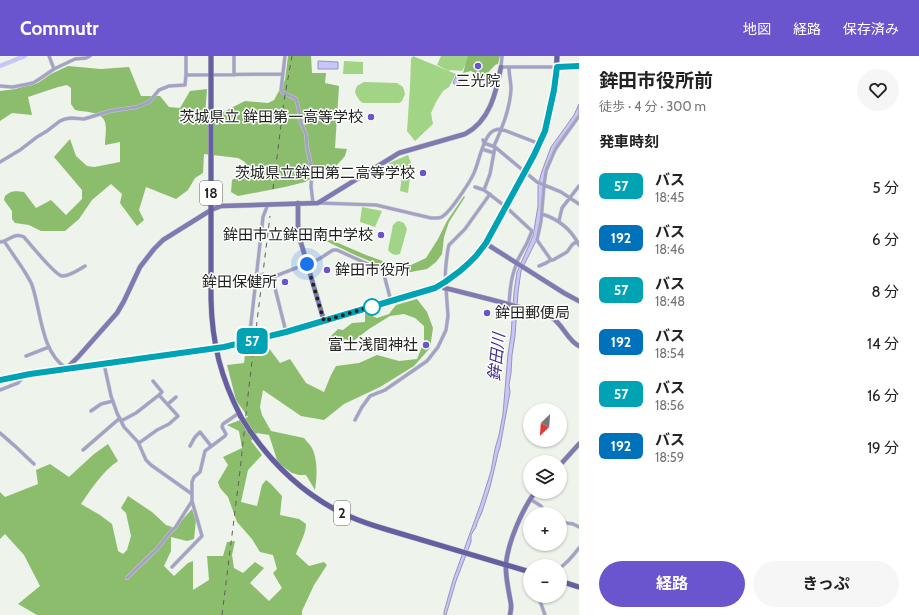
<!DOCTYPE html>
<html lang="ja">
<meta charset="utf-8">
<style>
:root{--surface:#fff;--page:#f6f6f6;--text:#222;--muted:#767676;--accent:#6b55ce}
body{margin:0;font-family:Cabin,"Noto Sans JP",sans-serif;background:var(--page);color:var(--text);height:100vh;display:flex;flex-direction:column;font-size:15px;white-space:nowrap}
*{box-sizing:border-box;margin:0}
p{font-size:13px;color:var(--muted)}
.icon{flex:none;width:22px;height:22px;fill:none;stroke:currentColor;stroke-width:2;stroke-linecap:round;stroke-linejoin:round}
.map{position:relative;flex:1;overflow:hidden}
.sheet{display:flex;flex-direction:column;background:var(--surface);width:340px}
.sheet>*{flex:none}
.badge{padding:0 8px;border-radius:6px;font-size:14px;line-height:26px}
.needle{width:26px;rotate:205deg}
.buttons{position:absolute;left:523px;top:347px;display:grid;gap:8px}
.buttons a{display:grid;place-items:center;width:44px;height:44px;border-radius:50%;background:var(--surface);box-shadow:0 1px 3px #0004;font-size:20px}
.you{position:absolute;width:20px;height:20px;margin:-10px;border:3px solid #fff;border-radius:50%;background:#1a73e8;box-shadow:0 0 0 6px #1a73e833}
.map>.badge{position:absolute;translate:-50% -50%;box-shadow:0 0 0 2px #fff}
h2{padding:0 20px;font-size:15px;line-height:36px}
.round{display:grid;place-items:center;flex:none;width:42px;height:42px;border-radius:21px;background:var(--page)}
.headline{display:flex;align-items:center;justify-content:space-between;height:68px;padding:0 20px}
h1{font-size:19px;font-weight:700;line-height:30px}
.action{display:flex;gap:8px;margin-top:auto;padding:8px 20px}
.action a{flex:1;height:46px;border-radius:24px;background:var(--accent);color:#fff;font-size:16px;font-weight:700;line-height:46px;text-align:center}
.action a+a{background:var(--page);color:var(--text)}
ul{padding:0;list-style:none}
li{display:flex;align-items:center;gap:12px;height:52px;padding:0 20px}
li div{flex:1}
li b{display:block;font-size:15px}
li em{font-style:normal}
li .badge{min-width:44px;font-weight:700;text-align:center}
header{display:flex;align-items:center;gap:24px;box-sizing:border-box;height:56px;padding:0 20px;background:var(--accent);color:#fff}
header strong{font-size:19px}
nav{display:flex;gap:22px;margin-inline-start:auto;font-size:14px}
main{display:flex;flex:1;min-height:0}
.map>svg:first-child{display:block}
.green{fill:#a2d486}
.forest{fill:#8bbd6d}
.water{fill:#c8c5f9;stroke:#9694b8}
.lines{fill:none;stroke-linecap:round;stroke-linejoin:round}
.river{stroke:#c8c5f9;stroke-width:4.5}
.street-casing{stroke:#c9cec6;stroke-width:4}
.secondary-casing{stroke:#c9cec6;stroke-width:5.5}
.primary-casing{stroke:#c9cec6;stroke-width:6}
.street{stroke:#a3a1c7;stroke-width:3}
.secondary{stroke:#7f7ab1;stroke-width:4.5}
.primary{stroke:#655ea0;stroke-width:5}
.rail{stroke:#5e615c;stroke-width:1;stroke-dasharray:5 5;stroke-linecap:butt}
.street-bridge-casing{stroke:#c9cec6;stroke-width:4;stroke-linecap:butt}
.primary-bridge-casing{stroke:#c9cec6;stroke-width:6;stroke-linecap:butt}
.street-bridge{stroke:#a3a1c7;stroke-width:3}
.primary-bridge{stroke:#655ea0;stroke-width:5}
.line-casing{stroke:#fff;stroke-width:9}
.line{stroke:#00a3b4;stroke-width:6}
.walk{stroke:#212320;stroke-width:4;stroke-dasharray:0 7.2}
.poi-dot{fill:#6b55ce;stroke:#fff;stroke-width:1.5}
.stop-dot{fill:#fff;stroke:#00a3b4;stroke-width:2}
.labels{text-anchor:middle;stroke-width:3;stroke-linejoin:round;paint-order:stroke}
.shield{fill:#fff;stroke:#646563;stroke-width:1}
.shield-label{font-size:14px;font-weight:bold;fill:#212320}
.poi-label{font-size:15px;fill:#212320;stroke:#fff;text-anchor:end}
.water-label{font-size:16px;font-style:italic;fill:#412c8c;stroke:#fff}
</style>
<header>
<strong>Commutr</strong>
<nav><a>地図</a><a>経路</a><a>保存済み</a></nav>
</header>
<main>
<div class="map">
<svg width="579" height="559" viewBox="0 0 579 559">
<rect width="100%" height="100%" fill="#eef3eb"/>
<!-- green -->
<path class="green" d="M413 0 456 18 449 31 443 35 436 46 431 57 433 68 415 85 407 75 410 31 411 3Z
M441 0H471L462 15 450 14 449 15 437 9Z
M344 5 363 6V18H343Z
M364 26 397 27 403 31 404 34 405 38 402 45 399 47H363L360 45 356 39 355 35 357 30Z
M408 99 413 112 395 120 389 107Z
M402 120 410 121 408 137 400 135Z
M362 151 382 155 375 171 360 166Z
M399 165 404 167 407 173 400 198C395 200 391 198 388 194L393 169 396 166Z"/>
<!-- forest -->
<path class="forest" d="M288 0H311L312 17H326L325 27 339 30 335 92 347 93 345 100 330 117 321 112 314 121 305 126 285 131 238 140 231 136 232 124 243 118 245 106 238 102 204 98 203 117 195 122 188 134 176 143 146 131 139 154 144 164 137 170 131 162 120 147 122 138 111 128 92 144 79 163 65 175H41L29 169 15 167 12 163V155L4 144 5 140C12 134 15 135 24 136L36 152 51 144 66 159 82 143V134L54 101 70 83 76 100 87 110 94 111 120 106V86L105 89C105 82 107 73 105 66 102 55 84 56 75 54L71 48V32L67 29 58 31 28 41 32 59 12 57 0 65V35L16 33 24 30 38 27 51 18 68 10 101 13 129 11 141 40H160L169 51 180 52 190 35 207 33 205 60H215L245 45 268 47 274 44 285 24Z
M468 0H500L498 8 495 9 483 22 471 15 463 17Z
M464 140 465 141 449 166 444 181 442 198 436 206 427 213 405 217 391 214 355 199 326 185 331 184 366 199 391 208 411 209 426 202 438 183 447 165Z
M417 243 427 256 433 272 430 292 414 310 380 331 344 348 324 364 301 360 263 334 260 351 262 359 271 375 304 382C306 385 310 388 312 392 318 404 317 421 315 434L306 419H299L292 417 278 407 269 379 257 377 251 385 262 399 248 414 241 446 257 450 262 429 266 424 271 428 282 440 280 459 299 463 306 468C306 478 299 489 296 498L309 510 324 506 327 509 314 529 302 555V559H37L18 548 40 530 24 499 5 478 0 483V436L5 441 38 428 36 414 50 408 69 421 94 398 108 388 118 405C102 416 92 432 81 448L100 459 112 468 118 495 123 498 127 494 131 480 126 457 121 452 128 440 152 456 166 469 175 472 192 453 196 464 194 483 187 485 171 481V495L164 510 174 520 188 507 193 505V534L209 524 207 500H223L227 486 235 485 232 499 234 512 243 517 255 506 264 512 250 527 269 545 282 532 273 517 277 513 273 499 260 496 252 483 237 466 228 441 220 432 218 426 228 409 223 401 242 392 239 375 227 369 248 361 236 344 227 309 244 307 246 292 262 288 268 291 280 307 290 303 306 327 324 336 331 319 336 310 359 307 377 299 399 305 417 303 424 286V270L415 262 404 258 390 260 369 273 352 286 345 283 339 290 329 288 328 283 338 273 343 274 352 267 365 266V257L377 262 389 258 396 249Z"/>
<!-- water -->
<path class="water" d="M318 5 338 6V13H318Z
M457 18 463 21 458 30 453 27Z
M579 48V57L578 59 556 89 546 111 540 167 535 187 521 215 518 236 515 280 512 299 511 317 509 329 510 336 500 391 498 397 496 406 490 431 482 456 477 467 476 471 471 479V486L456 525 446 559H444V556L453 524 481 447 491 415 495 393 499 379 503 358 508 298 511 279 514 236 517 216 533 180 538 150V129L542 115 551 91 574 59Z"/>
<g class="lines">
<!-- river -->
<path class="river" d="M0 10 25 0"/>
<defs>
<path id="street" d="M49 0 54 13
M186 0V19L283 18
M285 0 281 34 283 37 288 39 296 43 298 50 301 67 306 78 307 91 311 110 312 117 311 130 313 147
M502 0 501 11H557
M234 19V0
M0 30 13 31 33 27 38 24 54 13 75 3 86 2 90 0
M483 84 484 87 495 91 537 126 561 136 579 148
M494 90C502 72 510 53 511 33 511 26 509 19 509 12
M495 91 490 118 484 134 506 151 532 175 527 187 516 207
M482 93 494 97
M0 106 20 94 37 81 47 75 60 65 65 63 71 62 84 63 110 55 137 51 149 46 159 34 169 30 185 29 186 19
M475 131 484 134
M319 147 376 149 431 162C435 162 440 163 443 160 451 155 470 126 474 117 479 105 481 91 488 80 491 75 496 73 501 73L540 88
M542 158C558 163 571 173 579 189
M559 165 562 152 579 130
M4 185C10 194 17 204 23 213 26 218 30 224 32 229 41 255 41 296 66 312
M0 186C10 185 13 176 24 181 30 188 55 219 62 220 70 220 78 214 85 210
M551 204 537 184 541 165 544 129 546 115 555 94 559 88 579 60
M539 210 546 207 551 204H553L567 196 572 189 577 185
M446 225C444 219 447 200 448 193L449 189 465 173 490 138
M509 248C510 234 511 220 517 207
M286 276 273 224V221L319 203 333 194H337L383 215 391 245
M249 285 263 161 268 148
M26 300 49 291
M104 308 111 340 117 357 124 371 138 386 146 404 151 409 192 438V445L175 472 172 474 157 493 139 510 127 522
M153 325 162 336 159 339
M0 334 18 327 24 320
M168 348 176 341
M91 355 101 348 113 345
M355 364 362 351 370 340 385 334 427 305 438 291 446 274 448 260 446 232
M121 365 136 357 159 339 178 360 169 368 157 374 139 387
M0 377 16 391 34 408
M190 390 195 381 200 376 211 390
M83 394 120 362
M192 438V426L194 421 200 416 205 395 225 380 226 378 222 371 223 368 239 357
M530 443 541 450 546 458
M560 466 573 468 579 471
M172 511 202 480 192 445
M560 512C568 506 573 500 579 492
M541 540 540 545 545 559"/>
<path id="secondary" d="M298 147V170L299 180 324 265
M485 187 564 237 579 245
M441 229 444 232 449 233C473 239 498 245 522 252 531 254 542 256 551 261 563 268 567 284 579 290
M66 313 78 301 117 257 124 245 140 211 154 193 163 184 211 154 221 150 318 147 399 97 465 78C490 65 496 37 501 11
M560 409 579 388
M510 559 511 553V548C509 536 505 520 506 508 508 486 522 454 535 436"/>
<path id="primary" d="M211 0V243C212 288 221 322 241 361
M557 11 579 10
M261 282 286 276 424 235C450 226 470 210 485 187L534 99 544 78 556 23 557 0
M0 324 30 318 216 293 251 285
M250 375C272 407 301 435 336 454 351 462 368 468 385 473L530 516
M560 525 579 531"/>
</defs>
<!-- street casing -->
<use href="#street" class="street-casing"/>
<!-- secondary casing -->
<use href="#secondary" class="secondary-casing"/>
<!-- primary casing -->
<use href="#primary" class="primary-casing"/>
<!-- street -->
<use href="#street" class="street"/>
<!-- secondary -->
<use href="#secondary" class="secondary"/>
<!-- primary -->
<use href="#primary" class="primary"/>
<!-- rail -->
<path class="rail" d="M273 133 284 45 292 0
M222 559 240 415 249 330 270 160"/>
<defs>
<path id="street-bridge" d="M260 219 269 220"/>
<path id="primary-bridge" d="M251 285 261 282
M241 361 250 375"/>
</defs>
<!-- street-bridge casing -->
<use href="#street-bridge" class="street-bridge-casing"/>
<!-- primary-bridge casing -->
<use href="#primary-bridge" class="primary-bridge-casing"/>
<!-- street-bridge -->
<use href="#street-bridge" class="street-bridge"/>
<!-- primary-bridge -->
<use href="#primary-bridge" class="primary-bridge"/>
</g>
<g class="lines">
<defs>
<path id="line" d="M0 324 30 318 224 291 286 276 418 237 435 232 445 226 460 215 469 207 476 200 486 187 534 99 545 75 554 34 557 11 579 10"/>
</defs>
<!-- line casing -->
<use href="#line" class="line-casing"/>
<!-- line -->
<use href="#line" class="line"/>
<!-- walk -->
<path class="walk" d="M307 208 324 265 376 249 372 251"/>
</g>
<!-- markers -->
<g class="poi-dot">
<circle cx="478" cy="10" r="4"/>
<circle cx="371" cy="61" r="4"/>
<circle cx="423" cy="117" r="4"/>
<circle cx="381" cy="179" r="4"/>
<circle cx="327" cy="214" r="4"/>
<circle cx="285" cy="226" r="4"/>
<circle cx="487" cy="257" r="4"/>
<circle cx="426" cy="289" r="4"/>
</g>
<circle class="stop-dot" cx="372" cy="251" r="8"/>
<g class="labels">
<!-- shield labels -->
<g class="shield">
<rect x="200" y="125" width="22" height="24" rx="3"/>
<rect x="334" y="445" width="16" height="24" rx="3"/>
</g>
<g class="shield-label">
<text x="211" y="142">18</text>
<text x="342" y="462">2</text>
</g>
<!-- poi labels -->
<g class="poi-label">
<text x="478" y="30" text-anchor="middle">三光院</text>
<text x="363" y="66">茨城県立 鉾田第一高等学校</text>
<text x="415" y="122">茨城県立鉾田第二高等学校</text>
<text x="373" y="184">鉾田市立鉾田南中学校</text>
<text x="335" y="219" text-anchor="start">鉾田市役所</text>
<text x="277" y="231">鉾田保健所</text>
<text x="495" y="262" text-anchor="start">鉾田郵便局</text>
<text x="418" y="294">富士浅間神社</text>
</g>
<!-- water labels -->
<g class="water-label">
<text transform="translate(496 301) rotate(-84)" y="6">鉾田川</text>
</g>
</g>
</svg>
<div class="buttons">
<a><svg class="needle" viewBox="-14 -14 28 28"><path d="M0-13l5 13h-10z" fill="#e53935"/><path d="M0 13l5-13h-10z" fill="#767676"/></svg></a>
<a><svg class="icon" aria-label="layers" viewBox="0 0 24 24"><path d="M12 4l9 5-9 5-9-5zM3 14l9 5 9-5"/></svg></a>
<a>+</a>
<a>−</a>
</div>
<div class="you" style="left:307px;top:208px"></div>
<b class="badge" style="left:252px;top:285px;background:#00a3b4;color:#fff">57</b>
</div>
<section class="sheet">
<div class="headline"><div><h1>鉾田市役所前</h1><p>徒歩 · 4 分 · 300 m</p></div><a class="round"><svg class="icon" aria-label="heart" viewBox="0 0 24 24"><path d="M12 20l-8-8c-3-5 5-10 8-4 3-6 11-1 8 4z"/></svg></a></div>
<h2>発車時刻</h2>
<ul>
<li><span class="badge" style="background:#00a3b4;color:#fff">57</span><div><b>バス</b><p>18:45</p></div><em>5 分</em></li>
<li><span class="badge" style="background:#0072bc;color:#fff">192</span><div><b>バス</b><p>18:46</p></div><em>6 分</em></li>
<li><span class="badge" style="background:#00a3b4;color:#fff">57</span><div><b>バス</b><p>18:48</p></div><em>8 分</em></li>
<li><span class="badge" style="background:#0072bc;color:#fff">192</span><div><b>バス</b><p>18:54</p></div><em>14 分</em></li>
<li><span class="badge" style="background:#00a3b4;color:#fff">57</span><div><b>バス</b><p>18:56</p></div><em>16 分</em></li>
<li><span class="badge" style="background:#0072bc;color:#fff">192</span><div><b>バス</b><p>18:59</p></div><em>19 分</em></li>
</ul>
<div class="action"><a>経路</a><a>きっぷ</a></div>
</section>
</main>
